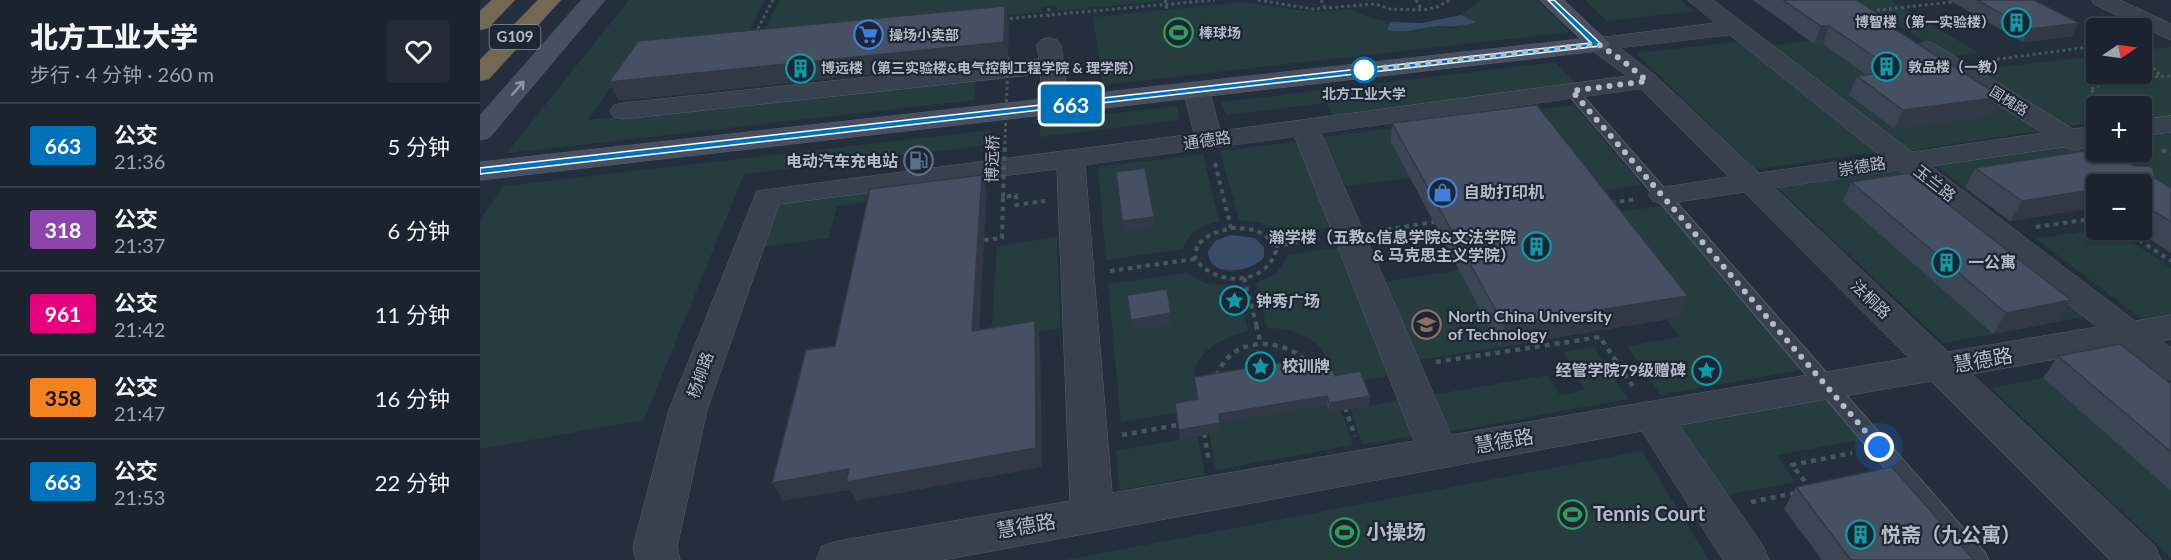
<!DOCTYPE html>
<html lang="zh">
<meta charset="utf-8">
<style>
:root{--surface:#1b232e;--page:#242b36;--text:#f1f3f6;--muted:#a0a4aa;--line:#39404a}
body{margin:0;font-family:Lato,"Noto Sans SC",sans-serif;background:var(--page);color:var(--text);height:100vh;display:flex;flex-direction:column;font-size:22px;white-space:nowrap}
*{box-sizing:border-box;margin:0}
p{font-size:20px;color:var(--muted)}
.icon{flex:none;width:33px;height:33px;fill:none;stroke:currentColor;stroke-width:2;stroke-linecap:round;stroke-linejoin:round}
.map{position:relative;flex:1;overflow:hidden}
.side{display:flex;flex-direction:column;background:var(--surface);width:480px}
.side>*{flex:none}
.badge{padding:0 12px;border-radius:4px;font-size:21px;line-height:39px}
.needle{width:39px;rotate:77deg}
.tools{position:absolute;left:1606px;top:18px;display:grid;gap:12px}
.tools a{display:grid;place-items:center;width:66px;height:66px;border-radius:6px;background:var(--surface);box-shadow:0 2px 4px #0004,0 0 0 2px var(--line);font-size:30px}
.you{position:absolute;width:30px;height:30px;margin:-15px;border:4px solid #fff;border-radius:50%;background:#1a73e8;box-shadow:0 0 0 9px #1a73e833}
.map>.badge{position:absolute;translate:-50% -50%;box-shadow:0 0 0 3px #fff}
.round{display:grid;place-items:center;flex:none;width:63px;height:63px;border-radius:6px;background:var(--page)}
.headline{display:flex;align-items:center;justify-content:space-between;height:102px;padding:0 30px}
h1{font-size:28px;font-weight:800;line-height:45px}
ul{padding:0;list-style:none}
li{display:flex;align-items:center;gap:18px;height:84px;padding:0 30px;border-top:2px solid var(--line)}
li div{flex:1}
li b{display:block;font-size:22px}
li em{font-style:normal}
li .badge{min-width:66px;font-weight:700;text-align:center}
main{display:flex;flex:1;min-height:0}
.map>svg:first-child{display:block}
.green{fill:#263c3f}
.water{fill:#394c67}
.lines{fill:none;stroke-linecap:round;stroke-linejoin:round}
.lane-casing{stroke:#565f6c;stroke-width:2}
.street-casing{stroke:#565f6c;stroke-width:1}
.secondary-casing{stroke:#565f6c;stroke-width:1}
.highway-casing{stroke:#434c59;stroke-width:1}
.path-far2{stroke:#44595c;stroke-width:3;stroke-dasharray:3 3;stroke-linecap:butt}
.path-far1{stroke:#44595c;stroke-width:4;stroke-dasharray:4.5 4.5;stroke-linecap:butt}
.path{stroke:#44595c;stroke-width:4.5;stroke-dasharray:5 5;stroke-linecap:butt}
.lane{fill:#38414e;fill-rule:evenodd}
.street{fill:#38414e;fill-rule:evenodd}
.secondary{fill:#465061;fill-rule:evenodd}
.highway{fill:#746855;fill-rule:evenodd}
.path-bridge-far1{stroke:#44595c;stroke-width:3;stroke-dasharray:3 3;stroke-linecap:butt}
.path-bridge{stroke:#44595c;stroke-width:4;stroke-dasharray:4.5 4.5;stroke-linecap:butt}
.wall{fill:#3b4654}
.shaded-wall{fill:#303945}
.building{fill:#455162;stroke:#303945;stroke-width:1.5}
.oneway{stroke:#8e96a5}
.line{fill:#0072bc;stroke:#fff;stroke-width:1.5}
.walk{stroke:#b4bcc9;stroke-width:6;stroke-dasharray:0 10.8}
.stop-dot{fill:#fff;stroke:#0072bc;stroke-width:3}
.labels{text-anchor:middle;stroke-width:4.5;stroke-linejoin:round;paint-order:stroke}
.far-poi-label{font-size:14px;font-weight:bold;fill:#b4bcc9;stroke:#1d2633;text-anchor:start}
.far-stop-label{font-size:14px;font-weight:bold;fill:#b4bcc9;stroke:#1d2633}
.far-street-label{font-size:14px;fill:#b4bcc9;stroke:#1d2633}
.shield{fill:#1d2633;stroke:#878f9c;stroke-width:1.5}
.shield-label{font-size:15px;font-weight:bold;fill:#b4bcc9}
.street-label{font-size:16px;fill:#b4bcc9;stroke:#1d2633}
.poi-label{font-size:16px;font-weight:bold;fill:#b4bcc9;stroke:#1d2633;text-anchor:start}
.near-street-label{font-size:20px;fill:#b4bcc9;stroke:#1d2633}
.near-poi-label{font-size:20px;font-weight:bold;fill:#b4bcc9;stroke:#1d2633;text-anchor:start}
</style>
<main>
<section class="side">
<div class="headline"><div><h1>北方工业大学</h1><p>步行 · 4 分钟 · 260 m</p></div><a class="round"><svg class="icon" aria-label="heart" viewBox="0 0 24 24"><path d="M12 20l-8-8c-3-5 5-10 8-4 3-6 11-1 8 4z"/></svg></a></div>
<ul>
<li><span class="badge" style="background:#0072bc;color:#fff">663</span><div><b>公交</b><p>21:36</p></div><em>5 分钟</em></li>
<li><span class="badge" style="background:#8e44ad;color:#fff">318</span><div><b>公交</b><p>21:37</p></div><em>6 分钟</em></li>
<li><span class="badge" style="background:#e6007e;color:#fff">961</span><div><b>公交</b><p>21:42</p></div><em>11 分钟</em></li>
<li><span class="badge" style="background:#f58220;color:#111">358</span><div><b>公交</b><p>21:47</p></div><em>16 分钟</em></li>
<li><span class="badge" style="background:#0072bc;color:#fff">663</span><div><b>公交</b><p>21:53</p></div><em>22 分钟</em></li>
</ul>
</section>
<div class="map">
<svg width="1691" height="560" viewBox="0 0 1691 560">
<rect width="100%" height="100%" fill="#242f3e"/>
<!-- green -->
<path class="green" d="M149 0H285L266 37 159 47 108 120 496 79 495 100 27 153Z
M299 0H678L679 1 577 11 576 5 561 7V12L304 35 284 32Z
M1001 0H1057L1089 32 623 85 613 17 764 2 832 12 869 9 891 18 911 22 908 30 933 32 953 27 976 28 995 22 981 15Z
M1105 0H1200L1214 11 1127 21Z
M1344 0H1355L1561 131 1426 151 1288 46 1330 41 1334 44H1343L1407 90 1369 95 1414 129 1511 116 1393 37 1399 36Z
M1378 0H1410L1499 53 1470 57Z
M1258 42 1396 152 1276 169 1156 53Z
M1691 47V194L1622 152H1662V106H1617V122L1584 127 1492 70 1617 56V74H1662V50Z
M1075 62 1096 84 853 115 846 103 746 115 741 102Z
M1094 105 1162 185 1106 193 912 142 930 178 865 186 843 137Z
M697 106 700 120 560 137V122Z
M511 130 510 145 264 174 164 420 0 449V219L24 186Z
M819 141 854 227 801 234 781 223 759 220 740 151Z
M1589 145 1623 166 1485 188 1455 165Z
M723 154 739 222C722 225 709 231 703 249L626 260 618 167Z
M1417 169 1604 317 1576 322 1363 202 1513 334 1463 343 1297 187Z
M507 174 506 187 357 206 349 238 281 247 297 201Z
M1181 206 1322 370 1180 395 1147 346 1200 337 1187 320 1201 317 1122 214Z
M1617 229 1635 230 1691 268V341L1556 239Z
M577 237 580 328 511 339 517 246Z
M862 247 914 375 855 385C851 374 849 359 842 350 830 334 806 328 787 328L776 283 797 273 808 255Z
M980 270 1020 347 937 360 903 282Z
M707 273 727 284 757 285 768 331C748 336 714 350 714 376 714 387 717 398 719 409L641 422 628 284Z
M1114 347 1148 399 962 433 946 396 1068 375 1080 395 1105 390 1083 352Z
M1563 378 1691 491V558L1511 388Z
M925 399 939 435 882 445 871 409Z
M1346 399 1380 440 1297 455 1316 482 1246 495 1199 424Z
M847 405 849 412 861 410 873 445 736 470 729 434 741 432 740 423Z
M718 436 725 475 640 490 636 451Z
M1162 451 1229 560H585Z"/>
<!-- water -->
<path class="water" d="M981 15 996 22C976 29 969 25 952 27 936 30 924 33 907 30L911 22 942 23Z
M750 235 775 238 784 247V257C771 273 728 279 728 251L735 241Z"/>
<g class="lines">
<defs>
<path id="lane" d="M1092 87 1096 88 1505 553 1508 560H1483L1088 94 1086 91 1088 88Z"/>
<path id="street" d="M1208 0H1233L1432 152 1563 133 1438 54 1434 49 1438 44 1446 42 1454 44 1593 129 1617 126V142L1608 143 1605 148 1595 150 1584 147 1451 166 1655 321 1691 315V339L1681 341 1691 348V380L1678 376 1642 347 1492 374 1675 546 1681 560H1630L1451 381 1199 425 1283 546 1289 560H1243L1162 431 463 560H336L342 546 358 541 590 501 577 169 299 204 227 410 197 547 200 560H156L153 547 189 410 277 191 714 134 703 89 707 84 716 81 725 84 729 89 740 131 1147 76 1110 49 1106 44 1110 39 1235 23ZM1250 35 1401 156 1279 173 1176 76 1140 48ZM1161 89 1249 177 1173 189 1168 195 1173 201 1183 204 1264 192 1429 358 971 435 841 133ZM815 137 934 441 632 493 605 165ZM1419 170 1617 327 1468 352 1295 188Z
M1612 0H1640L1691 24V40L1615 5Z
M569 38 577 40 581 45 589 105 585 110 576 113 567 110 563 105 560 74 143 119 134 117 130 111 134 105 143 103 559 59 557 45 561 40Z
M1691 116V132L1662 136V120Z"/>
<path id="secondary" d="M102 0H125L9 138 0 140V116Z
M1060 0H1084L1130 44 1126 49 1118 51 0 180V162L1100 39Z"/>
<path id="highway" d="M12 0H35L8 28 0 30V11Z
M58 0H81L9 79 0 81V60Z"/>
</defs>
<!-- lane casing -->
<use href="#lane" class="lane-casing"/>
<!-- street casing -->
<use href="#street" class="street-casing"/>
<!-- secondary casing -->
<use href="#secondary" class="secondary-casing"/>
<!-- highway casing -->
<use href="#highway" class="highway-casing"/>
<!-- path-far2 -->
<path class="path-far2" d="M685 0 687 10
M778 0 833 9 895 4 910 9 943 10 957 7 970 0
M841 0 845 8
M936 0 942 10
M1391 11 1472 2
M568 17 569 6
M524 19 735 0
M275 34 293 0
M1511 60 1617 46
M1662 63 1672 67 1680 75
M1633 106 1619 98 1610 89 1639 78 1691 76"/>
<!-- path-far1 -->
<path class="path-far1" d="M1682 150 1691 154
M735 163 751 228
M1131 203 1156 199
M1556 227 1617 218
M751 228C771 228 789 230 796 251 784 287 736 286 715 259L717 245 731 234Z
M1644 230 1691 261
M898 231 954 222
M504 240 522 238 523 197 536 195V205L565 201
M795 246 840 239
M630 271 715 259
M764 278 777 327"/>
<!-- path -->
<path class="path" d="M776 325 781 344
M956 362 1120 337 1154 388
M737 376C749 337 800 336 826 361
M865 407 875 436
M724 433 729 461
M642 435 703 424
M1331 489 1312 465 1372 453
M1271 502 1316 493"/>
<!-- lane -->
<use href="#lane" class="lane"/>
<!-- street -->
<use href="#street" class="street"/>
<!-- secondary -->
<use href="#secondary" class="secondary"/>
<!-- highway -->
<use href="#highway" class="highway"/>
<!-- path-bridge-far1 -->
<path class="path-bridge-far1" d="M525 144 528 56"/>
<!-- path-bridge -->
<path class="path-bridge" d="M523 197 525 142"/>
</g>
<!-- wall -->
<path class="wall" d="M1273 0H1377L1406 23 1522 97 1512 116 1414 129 1369 95 1377 76 1386 75 1343 44H1334Z
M1469 0H1554L1592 36 1543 42Z
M912 123 1208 296 1201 317 1020 347 911 142Z
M1495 168 1675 178 1691 188V253L1656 230H1662V184H1617V207L1530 221 1485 188Z
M1371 182 1591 300 1576 322 1513 334 1363 202Z
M1578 356 1691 384V491L1563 378Z
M836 362 855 376 890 396 889 406 849 412 847 405 740 423 741 432 700 439 718 400Z
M1316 487 1494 560H1342L1304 509Z"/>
<!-- shaded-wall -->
<path class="shaded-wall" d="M525 6 529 24 528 60 139 101 129 82Z
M1599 23 1592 36 1543 42 1549 29Z
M1341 26H1349L1343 44H1334Z
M1522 97 1512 116 1414 129 1423 110Z
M502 175 507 192 498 349 492 331Z
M1617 189V207L1530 221 1542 201Z
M674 217 675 228 643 232 642 221Z
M1208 296 1201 317 1020 347 1024 325Z
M1591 300 1576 322 1513 334 1526 313Z
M691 313 693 325 653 331 651 320Z
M555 321 560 339 562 467 376 501 370 490 303 501 292 483 369 469Z
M847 396V405L740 423 741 432 700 439 699 430 739 414Z
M890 396 889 406 849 412V403Z"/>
<!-- building -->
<path class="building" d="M1303 0H1377L1407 19 1400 20 1522 97 1423 110 1377 76 1415 71 1349 26H1341Z
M1497 0H1554L1599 23 1549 29Z
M525 6 524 42 129 82 158 41Z
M1057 105 1208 296 1024 325 912 123Z
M1617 149V152H1631L1655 166H1669L1673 169 1675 178 1691 188V222L1662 204V184H1617V189L1542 201 1495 168Z
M665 168 674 217 642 221 636 172Z
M1428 173 1591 300 1526 313 1371 182Z
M502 175 492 331 555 321 556 448 366 482 369 469 292 483 326 350 355 346 390 189Z
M687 289 691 313 651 320 647 295Z
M1640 344 1691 384V452L1578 356Z
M835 357 836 362 849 360 855 376 880 371 890 396 849 403 847 396 739 414 740 423 699 430 695 403 718 399 714 377Z
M1412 467 1494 560H1371L1316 487Z"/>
<!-- one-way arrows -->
<defs><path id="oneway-shaft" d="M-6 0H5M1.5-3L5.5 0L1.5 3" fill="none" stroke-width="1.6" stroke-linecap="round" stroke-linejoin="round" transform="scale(1.5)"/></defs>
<use class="oneway" href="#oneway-shaft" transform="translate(38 88) rotate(-49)"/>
<!-- line -->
<path class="line" d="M1068 0H1074L1120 43V46L0 174V168L1111 43Z"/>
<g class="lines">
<!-- walk -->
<path class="walk" d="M884 70 1118 44 1142 60 1167 81 1092 91 1399 447"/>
</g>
<!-- icons -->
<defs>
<symbol id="building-ring" viewBox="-11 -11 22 22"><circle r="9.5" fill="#1d2633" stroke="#0f9aa8" stroke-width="1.5"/><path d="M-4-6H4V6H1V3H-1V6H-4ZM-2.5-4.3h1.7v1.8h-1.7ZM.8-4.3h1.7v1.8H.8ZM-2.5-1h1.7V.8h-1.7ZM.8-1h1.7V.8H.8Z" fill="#0f9aa8"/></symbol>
<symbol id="stadium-ring" viewBox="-11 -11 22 22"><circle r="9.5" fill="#1d2633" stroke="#2e9e5b" stroke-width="1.5"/><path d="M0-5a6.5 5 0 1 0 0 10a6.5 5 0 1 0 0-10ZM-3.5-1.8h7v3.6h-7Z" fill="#2e9e5b"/></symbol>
<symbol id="supermarket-ring" viewBox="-11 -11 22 22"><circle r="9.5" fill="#1d2633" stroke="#3f7fe0" stroke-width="1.5"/><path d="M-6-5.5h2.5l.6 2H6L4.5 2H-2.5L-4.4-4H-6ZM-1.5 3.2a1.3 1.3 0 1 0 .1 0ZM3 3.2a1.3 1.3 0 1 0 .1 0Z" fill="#3f7fe0"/></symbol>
<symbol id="fuel-ring" viewBox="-11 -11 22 22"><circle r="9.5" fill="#1d2633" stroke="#5c6f8a" stroke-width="1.5"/><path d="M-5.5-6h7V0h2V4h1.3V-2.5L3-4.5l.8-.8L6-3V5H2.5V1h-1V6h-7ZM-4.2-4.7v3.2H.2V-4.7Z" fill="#5c6f8a"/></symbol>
<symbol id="shop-ring" viewBox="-11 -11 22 22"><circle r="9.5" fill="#1d2633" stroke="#3f7fe0" stroke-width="1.5"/><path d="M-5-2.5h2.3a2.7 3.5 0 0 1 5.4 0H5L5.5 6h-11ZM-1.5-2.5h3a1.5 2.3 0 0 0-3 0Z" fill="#3f7fe0"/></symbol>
<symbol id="sight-ring" viewBox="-11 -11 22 22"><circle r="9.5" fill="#1d2633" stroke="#0f9aa8" stroke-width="1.5"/><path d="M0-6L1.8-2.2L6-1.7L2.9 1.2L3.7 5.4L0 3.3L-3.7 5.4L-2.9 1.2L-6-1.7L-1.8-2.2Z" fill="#0f9aa8"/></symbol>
<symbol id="university-ring" viewBox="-11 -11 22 22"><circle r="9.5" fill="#1d2633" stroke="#8d6e63" stroke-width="1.5"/><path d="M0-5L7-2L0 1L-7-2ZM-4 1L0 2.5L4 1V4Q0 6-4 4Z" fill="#8d6e63"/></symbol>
</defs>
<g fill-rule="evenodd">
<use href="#building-ring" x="1520" y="6" width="33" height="33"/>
<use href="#stadium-ring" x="682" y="16" width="33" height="33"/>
<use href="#supermarket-ring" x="372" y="18" width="33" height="33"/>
<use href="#building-ring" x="1390" y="50" width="33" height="33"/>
<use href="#building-ring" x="304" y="52" width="33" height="33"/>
<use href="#fuel-ring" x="422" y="144" width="33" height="33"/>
<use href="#shop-ring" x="946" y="176" width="33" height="33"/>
<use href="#building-ring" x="1040" y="230" width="33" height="33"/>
<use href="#building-ring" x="1450" y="246" width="33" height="33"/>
<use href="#sight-ring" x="738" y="284" width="33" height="33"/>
<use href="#university-ring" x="930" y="308" width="33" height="33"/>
<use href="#sight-ring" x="764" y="350" width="33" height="33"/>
<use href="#sight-ring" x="1210" y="354" width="33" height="33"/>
<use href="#stadium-ring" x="1076" y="498" width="33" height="33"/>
<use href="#stadium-ring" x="848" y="516" width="33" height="33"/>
<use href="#building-ring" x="1364" y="518" width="33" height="33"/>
</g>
<!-- markers -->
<circle class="stop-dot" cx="884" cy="70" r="12"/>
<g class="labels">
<!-- far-poi labels -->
<g class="far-poi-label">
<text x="1515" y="27" text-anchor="end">博智楼（第一实验楼）</text>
<text x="719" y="38">棒球场</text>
<text x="409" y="40">操场小卖部</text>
<text x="1428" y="72">敦品楼（一教）</text>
<text x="341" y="73">博远楼（第三实验楼&amp;电气控制工程学院 &amp; 理学院）</text>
</g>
<!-- far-stop labels -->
<g class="far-stop-label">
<text x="884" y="99">北方工业大学</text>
</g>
<!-- far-street labels -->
<g class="far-street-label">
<text transform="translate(1529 101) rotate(32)" y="5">国槐路</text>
</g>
<!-- shield labels -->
<rect class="shield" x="9.5" y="25" width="51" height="24" rx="4.5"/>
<g class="shield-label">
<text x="35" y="42">G109</text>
</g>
<!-- street labels -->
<g class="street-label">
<text transform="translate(727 140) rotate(-8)" y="6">通德路</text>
<text transform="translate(512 159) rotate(-89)" y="6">博远桥</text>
<text transform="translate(1382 166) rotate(-9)" y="6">崇德路</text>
<text transform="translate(1455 183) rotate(38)" y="6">玉兰路</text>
<text transform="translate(1391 299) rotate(44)" y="6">法桐路</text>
<text transform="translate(220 375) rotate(-70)" y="6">杨柳路</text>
</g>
<!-- poi labels -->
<g class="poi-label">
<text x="418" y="167" text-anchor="end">电动汽车充电站</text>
<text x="984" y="198">自助打印机</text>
<text x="1036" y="243" text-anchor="end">瀚学楼（五教&amp;信息学院&amp;文法学院<tspan x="1036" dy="18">&amp; 马克思主义学院）</tspan></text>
<text x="1488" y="268">一公寓</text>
<text x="776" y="307">钟秀广场</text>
<text x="968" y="322">North China University<tspan x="968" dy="18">of Technology</tspan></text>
<text x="802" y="372">校训牌</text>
<text x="1206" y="376" text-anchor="end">经管学院79级赠碑</text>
</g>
<!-- near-street labels -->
<g class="near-street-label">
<text transform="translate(1503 360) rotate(-10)" y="7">慧德路</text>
<text transform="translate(1024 441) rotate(-10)" y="7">慧德路</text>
<text transform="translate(546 526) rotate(-10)" y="7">慧德路</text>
</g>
<!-- near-poi labels -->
<g class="near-poi-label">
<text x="1113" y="521">Tennis Court</text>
<text x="886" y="539">小操场</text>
<text x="1401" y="542">悦斋（九公寓）</text>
</g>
</g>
</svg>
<div class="tools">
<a><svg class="needle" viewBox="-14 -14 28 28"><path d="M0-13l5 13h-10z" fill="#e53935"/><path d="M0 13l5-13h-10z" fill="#a0a4aa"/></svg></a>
<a>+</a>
<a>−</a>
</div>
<div class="you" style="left:1399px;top:447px"></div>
<b class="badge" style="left:591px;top:104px;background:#0072bc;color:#fff">663</b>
</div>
</main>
